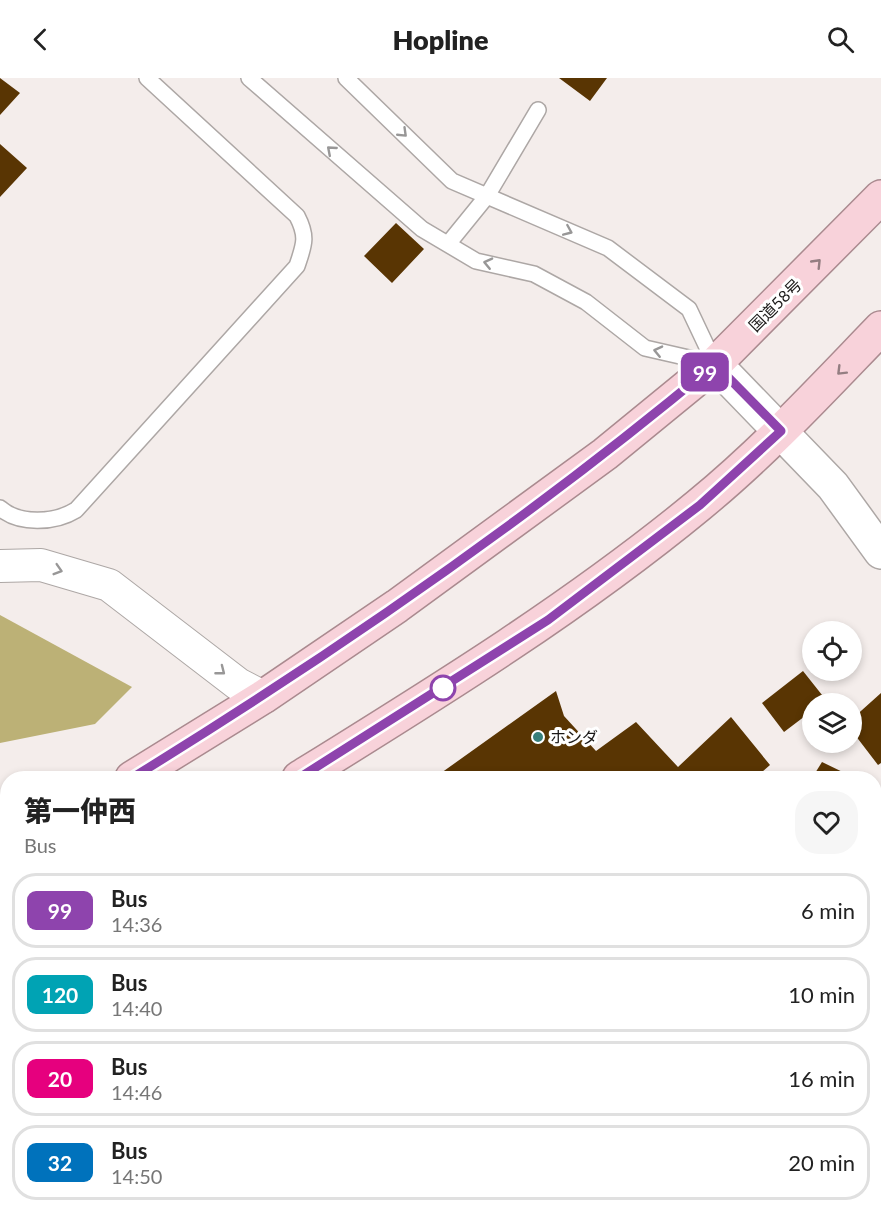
<!DOCTYPE html>
<meta charset="utf-8">
<style>
:root{--surface:#fff;--page:#f6f6f6;--text:#222;--muted:#767676;--line:#e0e0e0}
body{margin:0;font-family:Lato,"Noto Sans JP",sans-serif;background:var(--page);color:var(--text);height:100vh;display:flex;flex-direction:column;font-size:22px;white-space:nowrap}
*{box-sizing:border-box;margin:0}
p{font-size:20px;color:var(--muted)}
.icon{flex:none;width:33px;height:33px;fill:none;stroke:currentColor;stroke-width:2;stroke-linecap:round;stroke-linejoin:round}
.map{position:relative;flex:1;overflow:hidden}
.drawer{position:absolute;left:0px;top:693px;width:882px;height:450px;display:flex;flex-direction:column;background:var(--surface);border-radius:24px 24px 0 0;box-shadow:0 3px 9px #0003}
.drawer>*{flex:none}
.badge{padding:0 12px;border-radius:9px;font-size:21px;line-height:39px}
.controls{position:absolute;left:802px;top:543px;display:grid;gap:12px}
.controls a{display:grid;place-items:center;width:60px;height:60px;border-radius:50%;background:var(--surface);box-shadow:0 3px 9px #0003;font-size:30px}
.map>.badge{position:absolute;translate:-50% -50%;box-shadow:0 0 0 3px #fff}
.round{display:grid;place-items:center;flex:none;width:63px;height:63px;border-radius:24px;background:var(--page)}
.headline{display:flex;align-items:center;justify-content:space-between;height:102px;padding:0 24px}
h1{font-size:28px;font-weight:800;line-height:45px}
ul{padding:0;list-style:none}
li{display:flex;align-items:center;gap:18px;height:75px;margin:0 12px 9px;padding:0 12px;border:3px solid var(--line);border-radius:24px}
li div{flex:1}
li b{display:block;font-size:22px}
li em{font-style:normal}
li .badge{min-width:66px;font-weight:700;text-align:center}
header{display:flex;justify-content:space-between;align-items:center;height:78px;padding:0 24px;background:var(--surface);font-size:27px;font-weight:800}
.map>svg:first-child{display:block}
.forest{fill:#bcb176}
.lines{fill:none;stroke-linecap:round;stroke-linejoin:round}
.river{stroke:#bb8aaf;stroke-width:58}
.building{fill:#593503}
.service-casing{stroke:#ada7a5;stroke-width:18}
.minor-casing{stroke:#ada7a5;stroke-width:34}
.tertiary-casing{stroke:#ada7a5;stroke-width:36}
.trunk-casing{stroke:#aa8a8f;stroke-width:36}
.service{stroke:#fff;stroke-width:15}
.minor{stroke:#fff;stroke-width:32}
.tertiary{stroke:#fff;stroke-width:33}
.trunk{stroke:#f8d2da;stroke-width:33}
.oneway{stroke:#989797}
.oneway2{stroke:#947e82}
.line-casing{stroke:#fff;stroke-width:14}
.line{stroke:#8e44ad;stroke-width:9}
.stop-dot{fill:#fff;stroke:#8e44ad;stroke-width:3}
.poi-dot{fill:#367e7a;stroke:#fff;stroke-width:2}
.labels{text-anchor:middle;stroke-width:6;stroke-linejoin:round;paint-order:stroke}
.street-label{font-size:16px;fill:#1a1817;stroke:#fff}
.poi-label{font-size:16px;fill:#1a1817;stroke:#fff;text-anchor:start}
</style>
<header><svg class="icon" aria-label="back" viewBox="0 0 24 24"><path d="M15 5l-7 7 7 7"/></svg>Hopline<svg class="icon" aria-label="search" viewBox="0 0 24 24"><circle cx="10" cy="10" r="6"/><path d="M15 15l6 6"/></svg></header>
<div class="map">
<svg width="881" height="1143" viewBox="0 0 881 1143">
<rect width="100%" height="100%" fill="#f4edeb"/>
<!-- forest -->
<path class="forest" d="M0 537 132 609 95 646 0 665Z"/>
<g class="lines">
<!-- river -->
<path class="river" d="M874 1130 881 1129"/>
</g>
<!-- building -->
<path class="building" d="M0 0 20 15 0 37Z
M559 0H607L590 23Z
M0 66 27 90 0 119Z
M396 145 424 171 392 205 364 178Z
M803 593 826 622 822 626H813V632L784 654 762 625Z
M556 613 564 638 596 673 636 644 678 689 731 639 770 687 755 700H434Z
M881 615V685L878 687 852 653V641Z
M822 684 855 700H812Z
M874 807 881 808V862L874 868Z
M879 870 881 872V919L874 912V874Z
M874 918 881 924V954L874 961Z
M8 1006V1095L0 1100V1010Z
M116 1136H236L244 1143H97Z
M355 1136H411L415 1143H359Z
M462 1136H541L531 1143H464L460 1137Z"/>
<g class="lines">
<defs>
<path id="service" d="M249 0 422 151 476 183 534 196 586 224 645 270 715 286
M346 0 452 103 608 170 689 231 715 286
M448 166 487 118 538 32
M0 430C19 447 55 445 76 432L297 188C304 167 308 159 297 138L147 0"/>
<path id="minor" d="M0 488 41 487 109 507 238 606 263 619
M874 793H881
M874 1006 881 1000
M874 1069 881 1068
M651 1143 687 1136"/>
<path id="tertiary" d="M715 286 833 408 881 474"/>
<path id="trunk" d="M132 700 263 619 397 528 605 376 715 286 881 119
M299 700C436 615 574 530 699 427 765 373 822 311 881 250
M0 782 8 777
M0 880 8 875"/>
</defs>
<!-- service casing -->
<use href="#service" class="service-casing"/>
<!-- minor casing -->
<use href="#minor" class="minor-casing"/>
<!-- tertiary casing -->
<use href="#tertiary" class="tertiary-casing"/>
<!-- trunk casing -->
<use href="#trunk" class="trunk-casing"/>
<!-- service -->
<use href="#service" class="service"/>
<!-- minor -->
<use href="#minor" class="minor"/>
<!-- tertiary -->
<use href="#tertiary" class="tertiary"/>
<!-- trunk -->
<use href="#trunk" class="trunk"/>
</g>
<!-- one-way arrows -->
<defs><path id="oneway-chevron" d="M-2-3.5L2.5 0L-2 3.5" fill="none" stroke-width="1.6" stroke-linecap="round" stroke-linejoin="round" transform="scale(1.5)"/></defs>
<g class="oneway">
<use href="#oneway-chevron" transform="translate(403 55) rotate(44)"/>
<use href="#oneway-chevron" transform="translate(331 72) rotate(-139)"/>
<use href="#oneway-chevron" transform="translate(568 153) rotate(23)"/>
<use href="#oneway-chevron" transform="translate(488 185) rotate(-167)"/>
<use href="#oneway-chevron" transform="translate(658 273) rotate(-167)"/>
<use href="#oneway-chevron" transform="translate(58 492) rotate(17)"/>
<use href="#oneway-chevron" transform="translate(221 593) rotate(38)"/>
</g>
<g class="oneway2">
<use href="#oneway-chevron" transform="translate(817 185) rotate(-46)"/>
<use href="#oneway-chevron" transform="translate(841 293) rotate(135)"/>
</g>
<g class="lines">
<defs>
<path id="line" d="M132 700C335 575 532 439 715 286L781 353 700 427 548 542 299 700"/>
</defs>
<!-- line casing -->
<use href="#line" class="line-casing"/>
<!-- line -->
<use href="#line" class="line"/>
</g>
<!-- markers -->
<circle class="stop-dot" cx="443" cy="610" r="12"/>
<circle class="poi-dot" cx="538" cy="659" r="6"/>
<g class="labels">
<!-- street labels -->
<g class="street-label">
<text transform="translate(775 227) rotate(-45)" y="6">国道58号</text>
</g>
<!-- poi labels -->
<g class="poi-label">
<text x="550" y="665">ホンダ</text>
</g>
</g>
</svg>
<div class="controls">
<a><svg class="icon" aria-label="locate" viewBox="0 0 24 24"><circle cx="12" cy="12" r="6"/><path d="M12 2v4M12 18v4M2 12h4M18 12h4"/></svg></a>
<a><svg class="icon" aria-label="layers" viewBox="0 0 24 24"><path d="M12 4l9 5-9 5-9-5zM3 14l9 5 9-5"/></svg></a>
</div>
<b class="badge" style="left:705px;top:294px;background:#8e44ad;color:#fff">99</b>
<section class="drawer">
<div class="headline"><div><h1>第一仲西</h1><p>Bus</p></div><a class="round"><svg class="icon" aria-label="heart" viewBox="0 0 24 24"><path d="M12 20l-8-8c-3-5 5-10 8-4 3-6 11-1 8 4z"/></svg></a></div>
<ul>
<li><span class="badge" style="background:#8e44ad;color:#fff">99</span><div><b>Bus</b><p>14:36</p></div><em>6 min</em></li>
<li><span class="badge" style="background:#00a3b4;color:#fff">120</span><div><b>Bus</b><p>14:40</p></div><em>10 min</em></li>
<li><span class="badge" style="background:#e6007e;color:#fff">20</span><div><b>Bus</b><p>14:46</p></div><em>16 min</em></li>
<li><span class="badge" style="background:#0072bc;color:#fff">32</span><div><b>Bus</b><p>14:50</p></div><em>20 min</em></li>
</ul>
</section>
</div>
